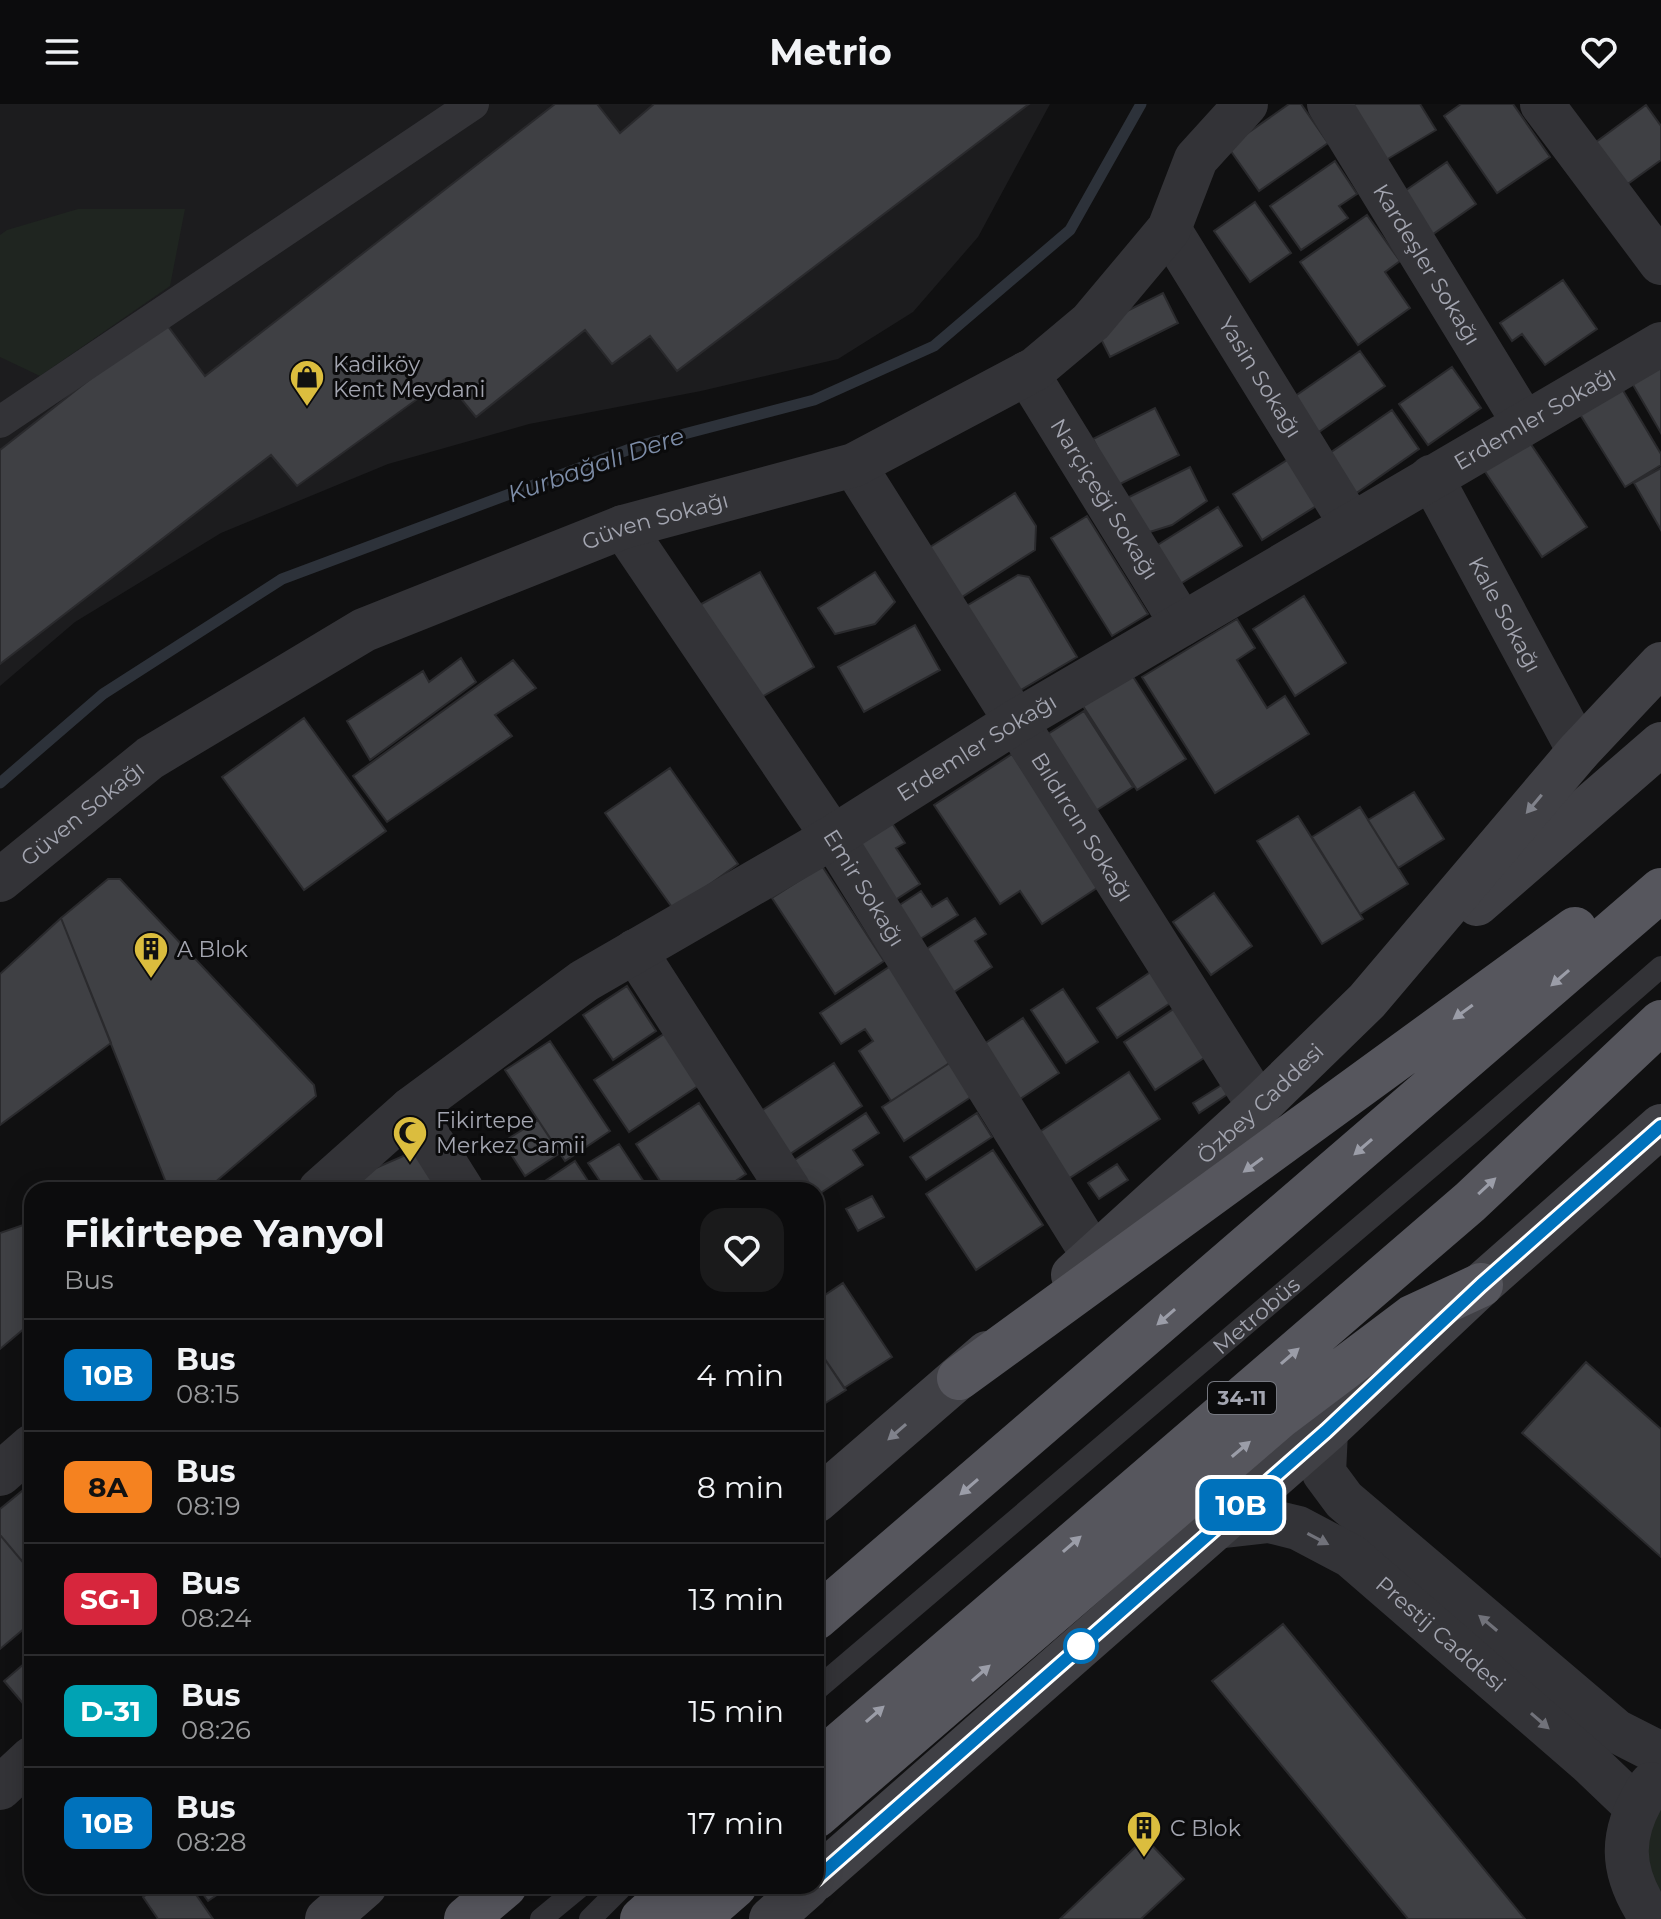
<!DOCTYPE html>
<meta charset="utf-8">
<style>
:root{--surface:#0c0c0d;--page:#1a1a1b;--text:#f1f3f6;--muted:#9a9b9d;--line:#2c2c2e}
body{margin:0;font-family:Montserrat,sans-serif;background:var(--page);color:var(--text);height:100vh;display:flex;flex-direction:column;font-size:30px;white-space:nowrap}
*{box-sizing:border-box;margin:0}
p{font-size:26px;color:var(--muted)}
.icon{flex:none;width:44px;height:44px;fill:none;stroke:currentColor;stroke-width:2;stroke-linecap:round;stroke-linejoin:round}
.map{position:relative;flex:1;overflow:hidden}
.drawer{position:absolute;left:24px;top:1078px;width:800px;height:712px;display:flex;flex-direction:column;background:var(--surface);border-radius:24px;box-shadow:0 4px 20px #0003,0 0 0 2px var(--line)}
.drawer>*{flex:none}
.badge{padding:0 16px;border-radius:12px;font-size:28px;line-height:52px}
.map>.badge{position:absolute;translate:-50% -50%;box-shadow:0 0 0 4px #fff}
.round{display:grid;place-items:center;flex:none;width:84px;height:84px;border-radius:24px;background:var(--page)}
.overview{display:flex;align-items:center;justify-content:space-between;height:136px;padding:0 40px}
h1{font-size:38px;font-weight:700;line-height:60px}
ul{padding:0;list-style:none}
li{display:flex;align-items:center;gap:24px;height:112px;padding:0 40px;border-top:2px solid var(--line)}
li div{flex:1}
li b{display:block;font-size:30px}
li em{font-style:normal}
li .badge{min-width:88px;font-weight:700;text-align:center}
header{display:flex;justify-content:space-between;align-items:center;height:104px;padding:0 40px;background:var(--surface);font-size:36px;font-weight:700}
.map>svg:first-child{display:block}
.built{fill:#1c1c1e}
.green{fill:#1f2520}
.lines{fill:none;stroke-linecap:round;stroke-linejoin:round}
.stream{stroke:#2d323a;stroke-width:11}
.building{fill:#3f4044;stroke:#2a2a2d;stroke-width:2}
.service{stroke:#333337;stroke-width:22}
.pedestrian{stroke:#333337;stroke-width:32}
.minor{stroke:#333337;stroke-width:44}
.secondary{stroke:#404045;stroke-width:44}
.trunk{stroke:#56565d;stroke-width:44}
.oneway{fill:#80828b}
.oneway2{fill:#9b9da8}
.oneway3{fill:#71727a}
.line-casing{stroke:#fff;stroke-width:18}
.line{stroke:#0072bc;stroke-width:12}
.stop-dot{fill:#fff;stroke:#0072bc;stroke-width:4}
.labels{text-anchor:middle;stroke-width:6;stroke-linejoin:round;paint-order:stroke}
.shield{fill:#0b0b0c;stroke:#75777f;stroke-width:2}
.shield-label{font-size:20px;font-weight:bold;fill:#a3a5b0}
.street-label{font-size:22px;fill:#a3a5b0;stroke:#0b0b0c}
.poi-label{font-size:22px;fill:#a3a5b0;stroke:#0b0b0c;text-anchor:start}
.water-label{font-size:24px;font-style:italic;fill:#7d8da8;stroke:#0b0b0c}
</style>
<header><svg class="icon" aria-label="menu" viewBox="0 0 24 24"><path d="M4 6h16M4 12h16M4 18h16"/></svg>Metrio<svg class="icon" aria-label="heart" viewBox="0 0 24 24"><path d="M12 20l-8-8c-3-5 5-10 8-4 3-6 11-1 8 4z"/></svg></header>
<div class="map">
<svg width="1661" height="1815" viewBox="0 0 1661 1815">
<rect width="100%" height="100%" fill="#101011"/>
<!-- built -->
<path class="built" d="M0 0H1050L978 133 913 208 838 255 701 287 529 320 388 360 221 429 75 518 0 582Z"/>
<!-- green -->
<path class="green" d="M78 105H185L170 182 40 272 0 253V131L7 126Z
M1661 1700V1793C1639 1751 1644 1742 1661 1700Z"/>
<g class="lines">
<!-- stream -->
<path class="stream" d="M0 679 103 590 282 475 638 342 814 296 934 242 1070 126 1141 0"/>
</g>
<!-- building -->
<path class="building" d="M555 0H597L620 29 654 0H1029L677 267 650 232 612 260 585 226 476 313 445 275 297 382 271 351 0 560V346L164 217 205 272Z
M1289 0H1301L1328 39 1259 87 1228 43Z
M1352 0H1420L1436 26 1386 56Z
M1461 0H1513L1550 53 1497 89 1444 12Z
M1646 1 1661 22V56L1622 84 1592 41Z
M1335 57 1357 90 1339 102 1348 114 1301 146 1270 102Z
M1447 58 1476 100 1426 135 1396 93Z
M1255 98 1291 149 1250 178 1214 127Z
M1367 111 1400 157 1385 168 1410 204 1358 241 1300 158Z
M1563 176 1597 225 1545 261 1522 230 1512 237 1500 219Z
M1163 189 1178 219 1110 253 1095 223Z
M1360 247 1385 282 1316 330 1291 295Z
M1661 247V329L1625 267Z
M1452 263 1481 304 1428 341 1399 300Z
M1615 273 1661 350V361L1625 383 1573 299Z
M1155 304 1179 351 1116 382 1093 335Z
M1392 306 1419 345 1355 390 1327 351Z
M1520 324 1587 423 1542 453 1476 354Z
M1292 353 1321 399 1262 436 1233 390Z
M1190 363 1207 397 1172 421 1140 431 1123 396Z
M1661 364V426L1634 379Z
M1015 389 1036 422 1035 446 948 502 916 452Z
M1218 403 1242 442 1172 485 1148 447Z
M1087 412 1148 510 1112 532 1051 434Z
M760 468 814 563 748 601 694 504Z
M875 468 895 498 875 520 835 530 818 504Z
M1018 471 1029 473 1077 553 1004 596 953 510Z
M1304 492 1346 559 1295 592 1253 525Z
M1237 515 1255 544 1237 556 1267 604 1285 592 1309 630 1215 689 1142 573Z
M915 521 940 566 864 608 838 563Z
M461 554 476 578 370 656 347 617 423 567 429 578Z
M513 556 536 584 495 611 512 632 387 718 353 672Z
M1132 571 1186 655 1137 686 1083 602Z
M1084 607 1133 683 1086 713 1037 637Z
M304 614 386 727 304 786 222 673Z
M1012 650 1100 782 1042 820 1020 787 1000 800 934 701Z
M670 664 738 760 674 806 605 709Z
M1414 688 1444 735 1398 764 1368 716Z
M1360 703 1408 780 1360 810 1312 733Z
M1298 712 1363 815 1322 840 1257 737Z
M890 716 905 739 896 744 920 780 892 798 854 740Z
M822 762 884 857 835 890 772 794Z
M108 775H120L314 981 316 992 206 1086H169L61 814Z
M921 787 932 803 947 794 958 811 917 837 895 804Z
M1214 789 1252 842 1211 871 1173 818Z
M61 814 111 939 0 1021V870Z
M975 814 986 830 975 837 992 863 948 892 920 849Z
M892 861 954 956 891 997 859 947 873 937 865 925 841 940 820 909Z
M1158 863 1178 894 1117 934 1097 904Z
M627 882 656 927 613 956 583 911Z
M1063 885 1098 938 1066 959 1031 906Z
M1178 902 1210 950 1155 986 1124 938Z
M1023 914 1059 969 1017 997 981 942Z
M667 928 701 980 629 1028 594 976Z
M550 937 610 1027 565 1057 505 966Z
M954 956 977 989 904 1037 882 1003Z
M834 959 862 1002 784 1054 755 1011Z
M1129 968 1160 1015 1065 1077 1035 1031Z
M1228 977 1234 986 1199 1009 1193 999Z
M699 999 746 1070 722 1086H666L636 1040Z
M866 1009 879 1029 853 1046 863 1061 816 1092V1086H804L787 1061Z
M977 1009 992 1033 926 1076 910 1053Z
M538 1016 560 1049 525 1072 503 1038Z
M619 1040 646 1081 638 1086H606L588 1059Z
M426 1042 445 1086H350L346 1077Z
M993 1046 1043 1121 976 1166 926 1090Z
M575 1057 594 1086H538L536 1083Z
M1117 1060 1128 1076 1099 1095 1088 1079Z
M872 1092 884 1113 858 1127 846 1105Z
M32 1118V1218L0 1245V1129Z
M843 1179 892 1253 844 1284 816 1242V1197Z
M816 1242 846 1286 816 1305Z
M1586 1258 1661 1325V1453L1522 1329Z
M28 1382 32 1387V1469L0 1431V1405Z
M0 1431 32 1469V1518L0 1545Z
M1283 1520 1525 1815H1408L1212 1577Z
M32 1553V1610L4 1577Z
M1145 1734 1184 1775 1141 1815H1060Z
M159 1782H190L213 1815H158L143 1793Z
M197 1782H230L208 1797Z"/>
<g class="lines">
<!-- service -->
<g class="service">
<path id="s1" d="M816 1586 1474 1026 1661 863"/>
<path d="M541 1815 581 1782"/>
<path d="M590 1815 623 1782"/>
</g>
<!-- pedestrian -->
<path class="pedestrian" d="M0 318 473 0"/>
<!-- minor -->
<g class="minor">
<path id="s2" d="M1329 0 1524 319"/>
<path d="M1542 0 1661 159"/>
<path id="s3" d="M1169 125 1351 420"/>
<path id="s4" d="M1027 269 1182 520"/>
<path id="s5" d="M854 361 1259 1002"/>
<path id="s6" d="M1431 373 1579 647"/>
<path id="s7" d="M623 423 833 733 1094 1153"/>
<path id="s8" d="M0 776 150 654 364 526 623 423 854 361 1035 265 1091 218 1169 125 1196 55 1246 0"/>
<path d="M635 847 789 1086"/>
<path d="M411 1005 462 1086"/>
<path id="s9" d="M320 1086 411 1005 584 877 833 733 1015 618 1661 240"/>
<path d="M1326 1327 1324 1369 1344 1396 1616 1627 1661 1650"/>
<path d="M0 1370 32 1342"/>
<path id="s10" d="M1216 1423 1269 1417 1298 1424 1351 1452 1591 1660 1636 1703"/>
<path d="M1651 1680C1618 1729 1619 1767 1652 1815"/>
<path d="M0 1684 32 1654"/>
</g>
<!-- secondary -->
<g class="secondary">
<path d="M1477 800 1661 640"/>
<path id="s11" d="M1073 1171 1259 1002 1367 897 1579 647 1661 560"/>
<path d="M816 1397 987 1249"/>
<path d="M816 1775 1326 1327 1481 1181 1661 1022"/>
<path d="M327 1815 365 1782"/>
<path d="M771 1815 808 1782"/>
</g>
<!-- trunk -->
<path class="trunk" d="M959 1274 1575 825
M816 1514 1661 786
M816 1661 1470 1098 1661 918
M816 1712 1278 1314 1412 1213 1481 1181
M466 1815 505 1782
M642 1815 679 1782
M697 1815 735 1782"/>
</g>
<!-- one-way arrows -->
<defs><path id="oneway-solid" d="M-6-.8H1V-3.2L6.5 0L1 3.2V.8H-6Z" transform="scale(2)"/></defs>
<g class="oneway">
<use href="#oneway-solid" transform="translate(1534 700) rotate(130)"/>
<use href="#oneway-solid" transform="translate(897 1328) rotate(139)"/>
</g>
<g class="oneway2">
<use href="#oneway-solid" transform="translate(1560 874) rotate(139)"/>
<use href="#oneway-solid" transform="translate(1463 908) rotate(144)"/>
<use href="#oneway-solid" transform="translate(1363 1043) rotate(139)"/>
<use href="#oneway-solid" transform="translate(1253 1061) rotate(144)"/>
<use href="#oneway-solid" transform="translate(1487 1082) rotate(-43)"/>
<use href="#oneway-solid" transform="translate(1166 1213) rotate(139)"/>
<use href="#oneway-solid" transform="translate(1290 1252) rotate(-41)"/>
<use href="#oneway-solid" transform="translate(1241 1345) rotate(-40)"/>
<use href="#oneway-solid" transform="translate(969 1383) rotate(139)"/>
<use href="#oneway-solid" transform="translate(1072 1440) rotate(-41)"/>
<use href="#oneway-solid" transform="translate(981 1569) rotate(-41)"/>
<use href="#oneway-solid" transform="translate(875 1610) rotate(-41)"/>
</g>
<g class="oneway3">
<use href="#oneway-solid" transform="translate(1318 1435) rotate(28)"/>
<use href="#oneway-solid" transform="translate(1488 1519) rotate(-140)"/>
<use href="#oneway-solid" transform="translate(1540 1617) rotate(41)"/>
</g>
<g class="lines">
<defs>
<path id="line" d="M816 1775 1326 1327 1481 1181 1661 1022"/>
</defs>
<!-- line casing -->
<use href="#line" class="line-casing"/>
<!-- line -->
<use href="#line" class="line"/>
</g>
<!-- icons -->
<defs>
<symbol id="shop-pin" viewBox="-11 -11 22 30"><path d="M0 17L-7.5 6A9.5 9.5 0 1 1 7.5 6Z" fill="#dbbd3e" stroke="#0b0b0c"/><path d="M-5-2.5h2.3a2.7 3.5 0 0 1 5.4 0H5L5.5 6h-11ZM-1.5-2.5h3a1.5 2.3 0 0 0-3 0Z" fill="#111"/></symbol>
<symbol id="building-pin" viewBox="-11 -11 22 30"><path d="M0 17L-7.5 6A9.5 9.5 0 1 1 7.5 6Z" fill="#dbbd3e" stroke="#0b0b0c"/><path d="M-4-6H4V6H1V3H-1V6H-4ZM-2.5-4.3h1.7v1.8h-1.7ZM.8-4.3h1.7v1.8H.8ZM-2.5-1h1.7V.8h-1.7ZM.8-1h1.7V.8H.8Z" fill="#111"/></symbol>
<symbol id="mosque-pin" viewBox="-11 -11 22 30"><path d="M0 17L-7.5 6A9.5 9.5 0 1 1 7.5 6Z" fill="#dbbd3e" stroke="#0b0b0c"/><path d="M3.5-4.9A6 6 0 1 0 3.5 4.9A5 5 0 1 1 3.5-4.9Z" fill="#111"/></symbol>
</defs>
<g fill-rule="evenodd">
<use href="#shop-pin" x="287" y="253" width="40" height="54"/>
<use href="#building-pin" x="131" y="825" width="40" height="54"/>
<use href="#mosque-pin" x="390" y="1009" width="40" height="54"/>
<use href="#building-pin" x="1124" y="1704" width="40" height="54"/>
</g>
<!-- markers -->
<circle class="stop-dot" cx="1081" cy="1542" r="16"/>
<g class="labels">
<!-- shield labels -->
<rect class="shield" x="1208" y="1278" width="68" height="32" rx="6"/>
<g class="shield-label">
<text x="1242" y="1301">34-11</text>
</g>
<!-- street labels -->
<g class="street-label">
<text dy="8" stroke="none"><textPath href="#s2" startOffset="188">Kardeşler Sokağı</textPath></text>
<text dy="8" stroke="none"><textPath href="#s3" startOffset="174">Yasin Sokağı</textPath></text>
<text dy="8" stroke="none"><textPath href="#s9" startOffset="1442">Erdemler Sokağı</textPath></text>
<text dy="8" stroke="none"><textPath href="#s4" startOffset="148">Narçiçeği Sokağı</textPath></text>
<text dy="8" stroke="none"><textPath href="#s8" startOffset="754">Güven Sokağı</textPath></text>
<text dy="8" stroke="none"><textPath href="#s6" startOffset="156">Kale Sokağı</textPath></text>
<text dy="8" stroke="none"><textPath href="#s9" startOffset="794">Erdemler Sokağı</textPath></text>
<text dy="8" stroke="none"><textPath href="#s8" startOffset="106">Güven Sokağı</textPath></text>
<text dy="8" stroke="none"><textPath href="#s5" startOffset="428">Bıldırcın Sokağı</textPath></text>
<text dy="8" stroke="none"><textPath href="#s7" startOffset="434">Emir Sokağı</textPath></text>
<text dy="8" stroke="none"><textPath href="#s11" startOffset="254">Özbey Caddesi</textPath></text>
<text dy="8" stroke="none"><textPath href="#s1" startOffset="578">Metrobüs</textPath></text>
<text dy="8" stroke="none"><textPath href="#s10" startOffset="262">Prestij Caddesi</textPath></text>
</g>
<!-- poi labels -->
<g class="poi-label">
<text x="333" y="268">Kadiköy<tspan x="333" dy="25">Kent Meydani</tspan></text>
<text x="177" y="853">A Blok</text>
<text x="436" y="1024">Fikirtepe<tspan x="436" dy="25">Merkez Camii</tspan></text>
<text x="1170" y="1732">C Blok</text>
</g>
<!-- water labels -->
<g class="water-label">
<text transform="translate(596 361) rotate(-19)" y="8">Kurbağalı Dere</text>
</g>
</g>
</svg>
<b class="badge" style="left:1241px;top:1401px;background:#0072bc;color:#fff">10B</b>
<section class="drawer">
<div class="overview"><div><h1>Fikirtepe Yanyol</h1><p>Bus</p></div><a class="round"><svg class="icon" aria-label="heart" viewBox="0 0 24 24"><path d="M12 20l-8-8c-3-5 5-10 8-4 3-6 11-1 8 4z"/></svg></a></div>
<ul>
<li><span class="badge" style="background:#0072bc;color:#fff">10B</span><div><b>Bus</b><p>08:15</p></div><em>4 min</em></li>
<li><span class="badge" style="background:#f58220;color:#111">8A</span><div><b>Bus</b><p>08:19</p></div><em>8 min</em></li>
<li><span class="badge" style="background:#d7263d;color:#fff">SG-1</span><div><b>Bus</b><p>08:24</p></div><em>13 min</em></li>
<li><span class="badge" style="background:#00a3b4;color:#fff">D-31</span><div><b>Bus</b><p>08:26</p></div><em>15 min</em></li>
<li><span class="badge" style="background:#0072bc;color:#fff">10B</span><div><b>Bus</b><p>08:28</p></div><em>17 min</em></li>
</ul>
</section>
</div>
